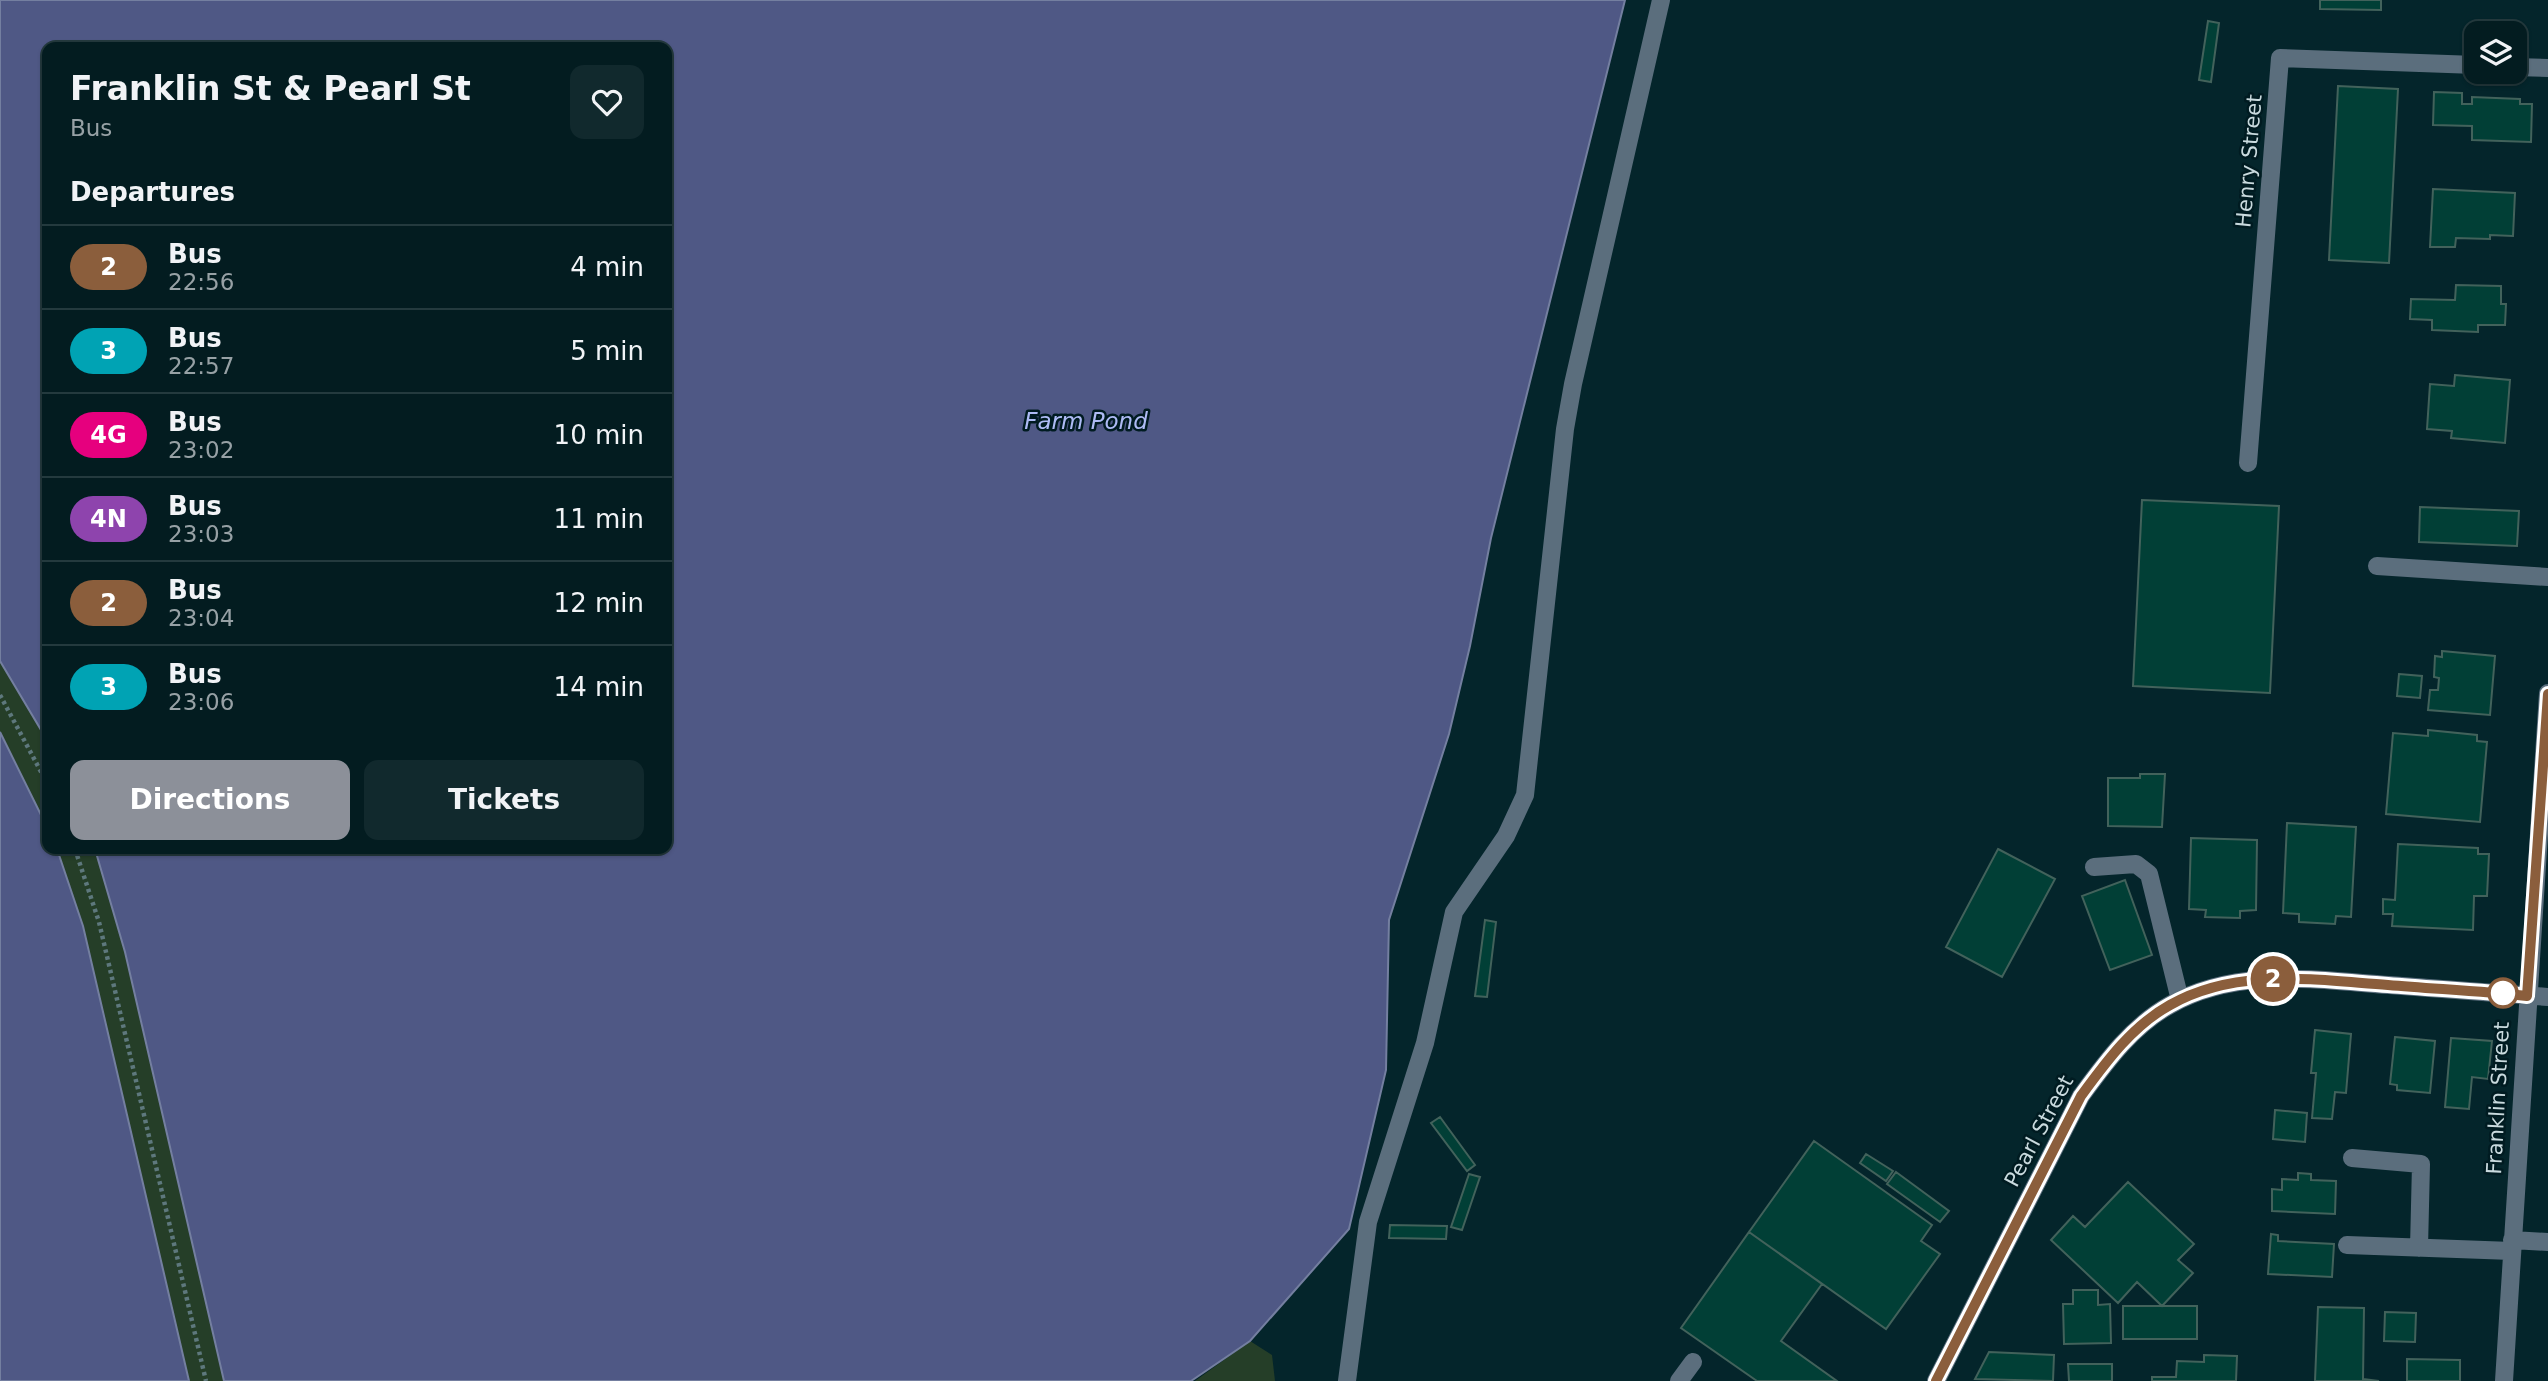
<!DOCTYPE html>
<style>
:root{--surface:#031c20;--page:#11292d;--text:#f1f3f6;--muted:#97a1a5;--line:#243a3e;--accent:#8c9099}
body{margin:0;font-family:"DejaVu Sans",sans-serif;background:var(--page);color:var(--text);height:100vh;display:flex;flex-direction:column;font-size:26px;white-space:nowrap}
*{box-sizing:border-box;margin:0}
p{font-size:23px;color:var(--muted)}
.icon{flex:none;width:38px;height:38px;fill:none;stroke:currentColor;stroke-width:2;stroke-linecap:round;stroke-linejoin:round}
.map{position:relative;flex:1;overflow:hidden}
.sheet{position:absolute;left:42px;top:42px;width:630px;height:812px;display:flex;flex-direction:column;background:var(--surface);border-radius:14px;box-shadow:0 2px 5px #0004,0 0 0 2px var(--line)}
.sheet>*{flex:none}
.badge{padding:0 14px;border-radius:23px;font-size:24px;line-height:46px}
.controls{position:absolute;left:2464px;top:21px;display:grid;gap:14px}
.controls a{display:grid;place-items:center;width:63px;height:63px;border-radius:14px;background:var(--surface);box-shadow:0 2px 5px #0004,0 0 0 2px var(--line);font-size:35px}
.map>.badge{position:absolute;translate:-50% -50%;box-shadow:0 0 0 4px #fff}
h2{padding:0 28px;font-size:26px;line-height:63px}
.round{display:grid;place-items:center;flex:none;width:74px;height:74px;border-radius:14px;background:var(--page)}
.headline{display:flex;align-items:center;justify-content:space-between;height:119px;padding:0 28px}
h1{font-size:33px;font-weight:600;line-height:52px}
.cta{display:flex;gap:14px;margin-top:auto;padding:14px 28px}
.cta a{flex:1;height:80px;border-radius:14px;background:var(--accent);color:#fff;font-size:28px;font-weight:600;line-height:80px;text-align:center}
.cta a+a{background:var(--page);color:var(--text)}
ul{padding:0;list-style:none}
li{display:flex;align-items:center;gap:21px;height:84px;padding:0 28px;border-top:2px solid var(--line)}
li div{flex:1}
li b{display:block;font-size:26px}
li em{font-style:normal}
li .badge{min-width:77px;font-weight:700;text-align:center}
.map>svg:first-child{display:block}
.green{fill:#253e28}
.water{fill:#4f5885;stroke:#747fa0;stroke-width:2}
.building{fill:#013f36;stroke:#42625b;stroke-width:2}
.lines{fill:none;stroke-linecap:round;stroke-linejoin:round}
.path{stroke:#5e787d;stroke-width:4.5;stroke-dasharray:3.5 3.5;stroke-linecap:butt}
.minor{stroke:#5b6e7d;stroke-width:18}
.line-casing{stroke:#fff;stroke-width:16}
.line{stroke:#8b5e3c;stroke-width:10}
.stop-dot{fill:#fff;stroke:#8b5e3c;stroke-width:3.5}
.labels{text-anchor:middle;stroke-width:5;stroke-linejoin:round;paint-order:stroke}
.street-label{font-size:21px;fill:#c9dade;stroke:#001b21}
.water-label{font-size:23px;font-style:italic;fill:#aebbf5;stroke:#001b21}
</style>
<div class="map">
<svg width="2548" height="1381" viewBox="0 0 2548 1381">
<rect width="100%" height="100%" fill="#04252b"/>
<!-- green -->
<path class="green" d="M0 661 47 740V827L0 732Z
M57 849H95L125 952 224 1381H189L83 926Z
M1250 1341 1272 1355 1275 1381H1195Z"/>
<!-- water -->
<path class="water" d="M0 0H1625L1491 538 1470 646 1449 734 1389 920 1386 1070 1349 1229 1250 1341 1191 1381H224L125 952 95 849H667V47H47V740L0 661Z
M0 732 47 827V849H57L83 926 189 1381H0Z"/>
<!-- building -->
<path class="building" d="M2320 0H2381V10L2320 9Z
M2208 21 2219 23 2211 82 2199 80Z
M2338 86 2398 89 2389 263 2329 260Z
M2434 92 2462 93V104H2472V97L2520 99V104H2532L2531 142 2472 140V126L2433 125Z
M2433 189 2515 193 2513 236 2490 235V239L2456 238 2455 247H2430Z
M2456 285 2501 286V304H2506L2505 325H2478V332L2432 330V320L2410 319 2411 299 2455 300Z
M2455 375 2510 380 2505 443 2451 438 2452 431 2427 429 2430 384 2454 386Z
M2142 500 2279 506 2270 693 2133 686Z
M2420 507 2519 511 2517 546 2419 542Z
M2442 651 2495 656 2490 715 2428 710 2430 690H2438L2439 678 2434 677 2435 656 2442 657Z
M2399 674 2422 676 2420 698 2397 696Z
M2428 730 2477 735V741L2487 742 2480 822 2386 814 2393 733 2428 736Z
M2140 774H2165L2162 827 2108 826V778H2140Z
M2287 823 2356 827 2351 917 2336 916 2335 924 2299 922V914L2283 913Z
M2191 838 2257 840 2256 910 2240 911V918L2205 917 2206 910 2189 909Z
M2398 844 2478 848V854H2489L2487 896H2474L2473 930 2392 926 2393 914H2383V899L2395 900Z
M1998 849 2055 879 2002 977 1946 947Z
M2125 880 2152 955 2110 970 2082 896Z
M1485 920 1496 922 1487 997 1475 996Z
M2315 1030 2351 1034 2346 1093 2335 1092 2332 1119 2312 1118 2316 1073H2311Z
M2395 1037 2435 1041 2430 1093 2397 1090V1085L2390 1084Z
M2451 1038 2492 1041 2488 1079 2472 1077 2469 1109 2445 1107Z
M2275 1110 2307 1113 2305 1142 2273 1139Z
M1440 1117 1475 1165 1467 1171 1431 1123Z
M1814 1141 1932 1225 1921 1241 1940 1254 1886 1329 1749 1232Z
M1866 1154 1893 1171 1886 1181 1860 1163Z
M1896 1172 1949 1211 1940 1222 1887 1184Z
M2298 1173 2311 1174V1180L2336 1181 2335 1214 2272 1211V1189L2282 1190V1179L2298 1180Z
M1469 1174 1480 1177 1462 1230 1451 1227Z
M2128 1182 2194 1244 2178 1260 2193 1273 2162 1306 2137 1282 2118 1303 2051 1240 2073 1216 2085 1227Z
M1390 1225 1447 1226 1446 1239 1389 1238Z
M1749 1232 1822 1284 1781 1341 1837 1381H1757L1681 1328Z
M2271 1234 2278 1235V1241L2334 1244 2332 1277 2268 1274Z
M2073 1290H2098V1305L2110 1304 2111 1343 2064 1344 2063 1304H2073Z
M2123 1306H2197V1339H2123Z
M2318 1307 2364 1308 2363 1379 2379 1381H2315Z
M2385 1312 2416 1313 2415 1342 2384 1341Z
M1989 1352 2054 1355 2053 1381 1975 1379Z
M2204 1355 2237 1356 2236 1381H2152V1377H2176L2177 1361 2204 1362Z
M2407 1359 2460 1360V1381H2407Z
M2068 1364H2112V1381H2069Z"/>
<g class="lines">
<!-- path -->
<path class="path" d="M0 695 47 783
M75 849 99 922 206 1381"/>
<!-- minor -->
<path class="minor" d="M2515 67 2548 68
M2248 463 2280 58 2476 65
M2377 566 2548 577
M2094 867 2136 864 2149 874 2180 1000
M2352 1158 2421 1164 2419 1248
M2512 1240 2548 1242
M2347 1245 2512 1251
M1347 1381 1368 1222 1425 1043 1454 912 1506 836 1525 795 1565 429 1573 384 1661 0
M1679 1381 1693 1362
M1936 1381 2081 1096C2106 1062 2132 1026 2170 1005 2237 967 2315 980 2389 985 2442 989 2495 993 2548 997
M2504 1381 2548 693"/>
</g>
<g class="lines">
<defs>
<path id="line" d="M1936 1381 2081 1096C2106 1062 2132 1026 2170 1005 2237 967 2315 980 2388 985 2435 989 2481 991 2527 996L2548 694"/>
</defs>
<!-- line casing -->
<use href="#line" class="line-casing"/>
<!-- line -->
<use href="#line" class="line"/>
</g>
<!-- markers -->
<circle class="stop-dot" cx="2503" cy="993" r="14"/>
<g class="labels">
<!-- street labels -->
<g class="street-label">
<text transform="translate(2249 161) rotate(-85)" y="7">Henry Street</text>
<text transform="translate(2498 1098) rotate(-87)" y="7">Franklin Street</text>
<text transform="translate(2039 1131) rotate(-62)" y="7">Pearl Street</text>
</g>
<!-- water labels -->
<g class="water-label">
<text x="1086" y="429">Farm Pond</text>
</g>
</g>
</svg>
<div class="controls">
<a><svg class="icon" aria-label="layers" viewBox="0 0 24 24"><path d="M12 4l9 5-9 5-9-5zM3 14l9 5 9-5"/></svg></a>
</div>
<b class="badge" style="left:2273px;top:979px;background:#8b5e3c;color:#fff">2</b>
<section class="sheet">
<div class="headline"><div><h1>Franklin St &amp; Pearl St</h1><p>Bus</p></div><a class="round"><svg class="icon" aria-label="heart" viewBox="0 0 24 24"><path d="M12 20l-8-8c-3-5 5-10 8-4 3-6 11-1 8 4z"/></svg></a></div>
<h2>Departures</h2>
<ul>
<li><span class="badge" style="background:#8b5e3c;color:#fff">2</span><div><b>Bus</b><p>22:56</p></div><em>4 min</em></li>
<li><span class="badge" style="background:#00a3b4;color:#fff">3</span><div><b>Bus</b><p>22:57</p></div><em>5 min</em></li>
<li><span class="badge" style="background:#e6007e;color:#fff">4G</span><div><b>Bus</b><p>23:02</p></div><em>10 min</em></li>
<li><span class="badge" style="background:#8e44ad;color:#fff">4N</span><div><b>Bus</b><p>23:03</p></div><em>11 min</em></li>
<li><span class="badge" style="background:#8b5e3c;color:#fff">2</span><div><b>Bus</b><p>23:04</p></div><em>12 min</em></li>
<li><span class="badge" style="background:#00a3b4;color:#fff">3</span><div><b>Bus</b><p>23:06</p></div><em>14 min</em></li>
</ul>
<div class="cta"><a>Directions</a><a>Tickets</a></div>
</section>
</div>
